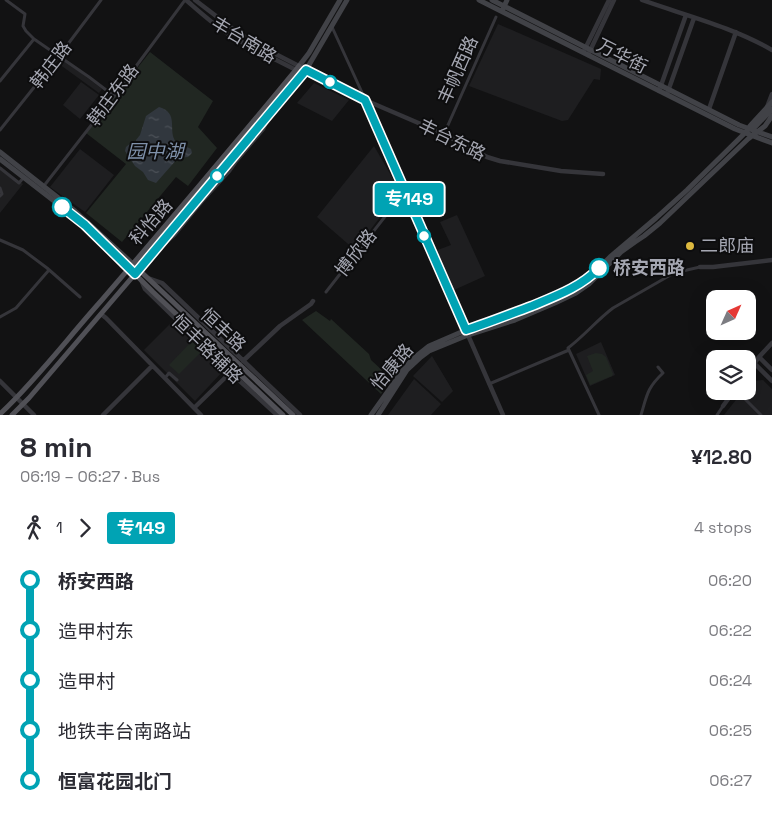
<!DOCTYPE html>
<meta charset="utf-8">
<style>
:root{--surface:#fff;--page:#f2f2f3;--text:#2b2b33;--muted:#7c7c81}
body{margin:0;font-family:"Space Grotesk","Noto Sans SC",sans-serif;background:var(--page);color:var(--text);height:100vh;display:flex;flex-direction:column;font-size:19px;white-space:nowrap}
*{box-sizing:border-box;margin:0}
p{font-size:16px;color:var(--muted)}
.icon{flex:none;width:28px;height:28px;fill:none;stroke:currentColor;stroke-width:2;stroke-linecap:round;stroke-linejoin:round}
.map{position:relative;height:415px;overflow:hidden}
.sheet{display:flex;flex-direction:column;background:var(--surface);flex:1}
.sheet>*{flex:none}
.badge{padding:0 10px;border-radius:4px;font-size:18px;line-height:32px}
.needle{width:32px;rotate:45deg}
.buttons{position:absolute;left:706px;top:290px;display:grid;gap:10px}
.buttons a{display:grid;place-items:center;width:50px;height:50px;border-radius:10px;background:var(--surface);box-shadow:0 5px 20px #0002;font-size:25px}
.map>.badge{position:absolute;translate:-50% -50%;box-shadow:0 0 0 2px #fff}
.legs{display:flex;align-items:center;gap:8px;height:55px;padding:0 20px;font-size:16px}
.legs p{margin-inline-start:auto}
.headline{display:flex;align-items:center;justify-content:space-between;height:85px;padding:0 20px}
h1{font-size:28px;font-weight:800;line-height:38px}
ul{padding:0 20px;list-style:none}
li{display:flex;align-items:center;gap:18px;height:50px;font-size:19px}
li i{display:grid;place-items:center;width:8px;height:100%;margin:0 6px;background:currentColor}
li i::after{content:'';width:12px;height:12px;margin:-6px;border:4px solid;border-radius:50%;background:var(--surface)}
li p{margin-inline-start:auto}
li:first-child i{background:linear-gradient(#0000 50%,currentColor 0)}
li:last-child i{background:linear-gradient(currentColor 50%,#0000 0)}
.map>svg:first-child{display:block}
.built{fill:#1e1e20}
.green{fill:#212722}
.water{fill:url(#water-ripples)}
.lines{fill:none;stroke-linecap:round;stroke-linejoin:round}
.minor{stroke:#35353a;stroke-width:3}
.tertiary{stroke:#35353a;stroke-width:4.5}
.secondary{stroke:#414247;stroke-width:5}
.primary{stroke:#505056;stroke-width:5}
.line-1-casing{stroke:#fff;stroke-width:11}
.line-1{stroke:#00a3b4;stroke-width:8}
.stop-1-dot{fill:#fff;stroke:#00a3b4;stroke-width:2.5}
.poi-dot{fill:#ddb93f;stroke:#0d0d0e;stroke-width:2}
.labels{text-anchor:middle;stroke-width:4;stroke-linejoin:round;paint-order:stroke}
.street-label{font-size:18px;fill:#a5a7b2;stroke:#0d0d0e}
.poi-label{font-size:18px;fill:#a5a7b2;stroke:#0d0d0e;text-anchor:start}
.stop-label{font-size:18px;font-weight:bold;fill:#a5a7b2;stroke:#0d0d0e;text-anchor:start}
.water-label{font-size:19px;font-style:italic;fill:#7f91aa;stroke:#0d0d0e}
</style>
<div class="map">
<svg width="772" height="415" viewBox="0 0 772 415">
<defs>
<pattern id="water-ripples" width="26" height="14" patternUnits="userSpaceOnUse" patternTransform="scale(1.25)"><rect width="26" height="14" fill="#31373e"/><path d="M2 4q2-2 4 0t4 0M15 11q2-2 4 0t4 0" fill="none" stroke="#4c5158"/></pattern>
</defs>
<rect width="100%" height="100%" fill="#121213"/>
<!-- built -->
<path class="built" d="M498 24 601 69 600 80 594 79 568 120 562 121 469 86Z
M63 59 102 89 99 93 59 64Z
M81 82 99 95 80 119 63 105Z
M314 83 349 100 332 121 297 103Z
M374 146 400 191 355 250 317 217Z
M80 149 114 175 85 212 50 187Z
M0 166 23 184 0 213Z
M457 215 485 276 454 290 435 251 451 245 440 222Z
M173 321 224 370 195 401 144 350Z
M601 342 615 375 590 386 576 354Z
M432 356 453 391 442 402 413 376Z
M414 379 441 404 431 415H388Z
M763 380 772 389V415H724L743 391H748V386L751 381Z"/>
<!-- green -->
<path class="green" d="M150 52 213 101 198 127 217 148 188 186 176 177 122 242 86 213 126 164 86 133Z
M316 311 330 321 331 319 369 354 371 360 383 371 386 387 381 394 302 320Z
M193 340 203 350 179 374 169 365Z
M596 353 602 354 606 357 613 374 612 376 590 385 586 375 593 371 587 356Z"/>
<!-- water -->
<path class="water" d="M159 107C180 113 167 131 176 142 180 146 186 146 191 149L192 153 188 157 178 158 156 183 148 180 143 172 135 166 125 151 126 147 132 142 136 143V140L140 135 146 116Z"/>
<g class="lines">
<!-- minor -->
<path class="minor" d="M6 0 25 14 23 26 26 31 34 39 89 77 114 96
M332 27 365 99
M0 81 34 39
M0 130 59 56 101 0
M444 134 496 17
M0 168 19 183 24 177
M43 187 114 96 185 0
M0 188 2 194 0 196
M0 240 23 250 47 268 80 297
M326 292 405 191
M0 317 16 308 49 270
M165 378 169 373 177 380
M489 384 569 350
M737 391 761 415
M599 415 568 348C584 336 597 320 613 308L674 273 700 267
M641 415C647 395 647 388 663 373L658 367
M717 415 723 406"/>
<!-- tertiary -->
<path class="tertiary" d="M186 0C201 13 216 27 233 37 253 49 275 59 296 70H298
M195 0 237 32 260 46 365 100 444 134 487 157 500 161 561 171 603 174
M642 0C684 15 733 27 772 50
M584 51 609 0
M588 55 614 0
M659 91 686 15
M667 94 694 18
M365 100 503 415
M767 107 772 94
M709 109 736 32
M160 247 174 235 201 202 229 171 236 161 263 129 268 118
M700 267H713L772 260
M148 278 162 283 300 415
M142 282 145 289 231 373 277 415
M101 314 106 318 201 415
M759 357 772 370
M243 361 280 326 311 304 313 301
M754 363 772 381
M748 372 759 357 772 343
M0 381 34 415
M723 406 734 391
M194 408 231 372
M103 415 152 366"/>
<!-- secondary -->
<path class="secondary" d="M479 0 735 129 772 143
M492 0 739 125 772 137
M503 9 507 0
M299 66 309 53 340 0
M306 70 347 0
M749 129 750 126 772 102
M0 152 75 211 133 264
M0 159 85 225 129 268
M371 415 406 366 414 358 429 346 466 330 494 320 563 293 577 285 594 273 610 257 656 218 687 190 749 129 754 128 772 109
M378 415 407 370 421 357 429 351 468 335 515 320 555 303 576 293 589 284 621 252 635 242 644 236 660 223 748 139 765 126 772 116"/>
<!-- primary -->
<path class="primary" d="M137 268 293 415
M133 272 153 292 283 415
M0 414C37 379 67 339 101 301 168 223 234 145 299 66
M12 415 29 398 153 253 306 70"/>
</g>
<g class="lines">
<defs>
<path id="line-1" d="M62 207 85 225 135 274 306 70 365 100 466 330C488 323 510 314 532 306 556 296 581 287 599 268"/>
</defs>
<!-- line-1 casing -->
<use href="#line-1" class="line-1-casing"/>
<!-- line-1 -->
<use href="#line-1" class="line-1"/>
</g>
<!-- markers -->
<g class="stop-1-dot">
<circle cx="330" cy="82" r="6"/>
<circle cx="217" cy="176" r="6"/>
<circle cx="62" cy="207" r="9"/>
<circle cx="424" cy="236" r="6"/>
<circle cx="599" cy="268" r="9"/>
</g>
<circle class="poi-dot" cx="690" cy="246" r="5"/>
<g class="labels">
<!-- street labels -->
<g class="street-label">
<text transform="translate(244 40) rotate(31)" y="6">丰台南路</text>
<text transform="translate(622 56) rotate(27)" y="6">万华街</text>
<text transform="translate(51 65) rotate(-52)" y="6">韩庄路</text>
<text transform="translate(458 70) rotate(-66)" y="6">丰帆西路</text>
<text transform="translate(113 95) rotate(-53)" y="6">韩庄东路</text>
<text transform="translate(452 140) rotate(26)" y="6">丰台东路</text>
<text transform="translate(151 222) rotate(-49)" y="6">科怡路</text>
<text transform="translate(356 253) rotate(-52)" y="6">博欣路</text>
<text transform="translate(223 330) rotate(43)" y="6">恒丰路</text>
<text transform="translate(207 349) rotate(44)" y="6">恒丰路辅路</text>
<text transform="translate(392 367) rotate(-50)" y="6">怡康路</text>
</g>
<!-- poi labels -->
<g class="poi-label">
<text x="700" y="252">二郎庙</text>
</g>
<!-- stop labels -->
<g class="stop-label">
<text x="613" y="274">桥安西路</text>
</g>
<!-- water labels -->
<g class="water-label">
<text x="155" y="158">园中湖</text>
</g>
</g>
</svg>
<div class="buttons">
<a><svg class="needle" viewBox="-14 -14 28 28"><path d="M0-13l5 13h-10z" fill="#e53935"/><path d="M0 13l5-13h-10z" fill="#7c7c81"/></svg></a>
<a><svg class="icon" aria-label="layers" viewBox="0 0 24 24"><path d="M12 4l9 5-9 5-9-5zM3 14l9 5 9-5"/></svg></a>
</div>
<b class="badge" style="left:409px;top:199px;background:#00a3b4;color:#fff">专149</b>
</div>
<section class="sheet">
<div class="headline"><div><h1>8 min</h1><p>06:19 – 06:27 · Bus</p></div><b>¥12.80</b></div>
<div class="legs"><svg class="icon" aria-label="walk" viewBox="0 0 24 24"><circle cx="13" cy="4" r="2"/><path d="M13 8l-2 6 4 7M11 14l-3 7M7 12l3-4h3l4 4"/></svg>1<svg class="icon" aria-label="forward" viewBox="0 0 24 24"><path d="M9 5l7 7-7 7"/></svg><b class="badge" style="background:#00a3b4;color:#fff">专149</b><p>4 stops</p></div>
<ul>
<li><i style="color:#00a3b4"></i><b>桥安西路</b><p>06:20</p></li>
<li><i style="color:#00a3b4"></i><span>造甲村东</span><p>06:22</p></li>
<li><i style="color:#00a3b4"></i><span>造甲村</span><p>06:24</p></li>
<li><i style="color:#00a3b4"></i><span>地铁丰台南路站</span><p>06:25</p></li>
<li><i style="color:#00a3b4"></i><b>恒富花园北门</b><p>06:27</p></li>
</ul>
</section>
